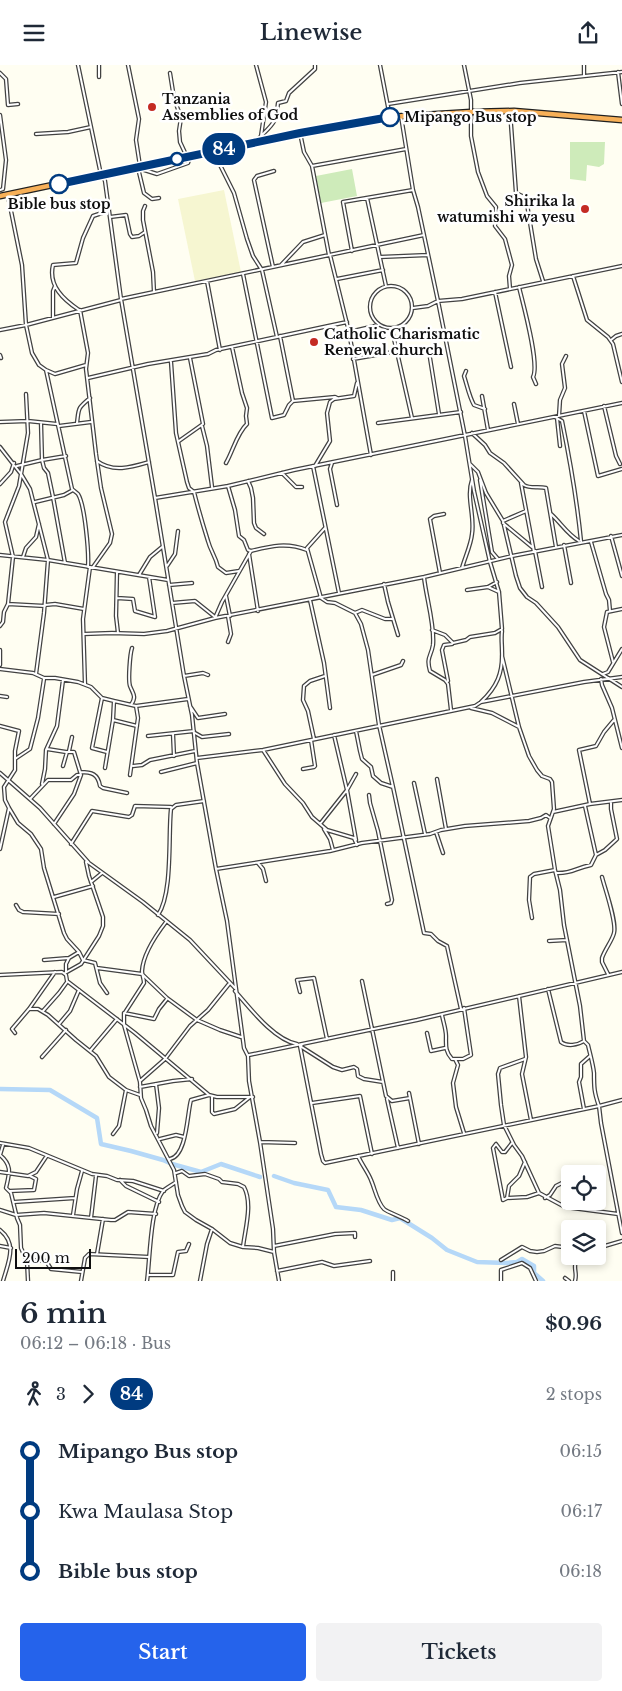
<!DOCTYPE html>
<meta charset="utf-8">
<style>
:root{--surface:#fff;--page:#f2f2f3;--text:#1f2937;--muted:#747a83;--accent:#2563eb}
body{margin:0;font-family:"Libre Baskerville",serif;background:var(--page);color:var(--text);height:100vh;display:flex;flex-direction:column;font-size:19px;white-space:nowrap}
*{box-sizing:border-box;margin:0}
p{font-size:16px;color:var(--muted)}
.icon{flex:none;width:28px;height:28px;fill:none;stroke:currentColor;stroke-width:2;stroke-linecap:round;stroke-linejoin:round}
.map{position:relative;height:1216px;overflow:hidden}
.drawer{display:flex;flex-direction:column;background:var(--surface);flex:1}
.drawer>*{flex:none}
.badge{padding:0 10px;border-radius:16px;font-size:18px;line-height:32px}
.controls{position:absolute;left:561px;top:1100px;display:grid;gap:10px}
.controls a{display:grid;place-items:center;width:45px;height:45px;border-radius:5px;background:var(--surface);box-shadow:0 2px 8px #0003;font-size:25px}
.scale{position:absolute;left:15px;bottom:12px;width:76px;box-sizing:border-box;padding-left:5px;border:2px solid #0f0f0f;border-top:0;font-size:14px;line-height:18px;white-space:nowrap;color:#0f0f0f;-webkit-text-stroke:4px #fff;paint-order:stroke}
.map>.badge{position:absolute;translate:-50% -50%;box-shadow:0 0 0 2px #fff}
.legs{display:flex;align-items:center;gap:8px;height:55px;padding:0 20px;font-size:16px}
.legs p{margin-inline-start:auto}
.summary{display:flex;align-items:center;justify-content:space-between;height:85px;padding:0 20px}
h1{font-size:28px;font-weight:600;line-height:38px}
.primary-button{display:flex;gap:10px;margin-top:auto;padding:10px 20px}
.primary-button a{flex:1;height:58px;border-radius:5px;background:var(--accent);color:#fff;font-size:20px;font-weight:600;line-height:58px;text-align:center}
.primary-button a+a{background:var(--page);color:var(--text)}
ul{padding:0 20px;list-style:none}
li{display:flex;align-items:center;gap:18px;height:60px;font-size:19px}
li i{display:grid;place-items:center;width:8px;height:100%;margin:0 6px;background:currentColor}
li i::after{content:'';width:12px;height:12px;margin:-6px;border:4px solid;border-radius:50%;background:var(--surface)}
li p{margin-inline-start:auto}
li:first-child i{background:linear-gradient(#0000 50%,currentColor 0)}
li:last-child i{background:linear-gradient(currentColor 50%,#0000 0)}
header{display:flex;justify-content:space-between;align-items:center;height:65px;padding:0 20px;background:var(--surface);font-size:22px;font-weight:600}
.map>svg:first-child{display:block}
.farmland{fill:#f6f6d1}
.green{fill:#ceebba}
.lines{fill:none;stroke-linecap:round;stroke-linejoin:round}
.river{stroke:#b5d8f8;stroke-width:4.5}
.street-casing{stroke:#424242;stroke-width:4.5}
.highway-casing{stroke:#202020;stroke-width:7}
.street{stroke:#fff;stroke-width:2}
.highway{stroke:#f7b058;stroke-width:4.5}
.line-1-casing{stroke:#fff;stroke-width:11}
.line-1{stroke:#003b80;stroke-width:8}
.poi-dot{fill:#c42b23;stroke:#fff;stroke-width:2}
.stop-1-dot{fill:#fff;stroke:#003b80;stroke-width:2.5}
.labels{text-anchor:middle;stroke-width:5;stroke-linejoin:round;paint-order:stroke}
.poi-label{font-size:14px;font-weight:bold;fill:#0f0f0f;stroke:#fff;text-anchor:start}
.stop-label{font-size:14px;font-weight:bold;fill:#0f0f0f;stroke:#fff;text-anchor:start}
</style>
<header><svg class="icon" aria-label="menu" viewBox="0 0 24 24"><path d="M4 6h16M4 12h16M4 18h16"/></svg>Linewise<svg class="icon" aria-label="share" viewBox="0 0 24 24"><path d="M12 15V3M7 8l5-5 5 5M5 13v7h14v-7"/></svg></header>
<div class="map">
<svg width="622" height="1216" viewBox="0 0 622 1216">
<rect width="100%" height="100%" fill="#fffef2"/>
<!-- farmland -->
<path class="farmland" d="M224 125 241 207 195 216 178 134Z"/>
<!-- green -->
<path class="green" d="M570 77H605L604 99 599 102 587 100 586 116 570 114Z
M352 104 357 131 321 138 316 111Z"/>
<g class="lines">
<!-- river -->
<path class="river" d="M0 1024 50 1025 97 1053 101 1079 131 1086 163 1095 172 1099 201 1107 221 1099 260 1112
M274 1111 294 1118 328 1125 336 1142 361 1145 392 1155 400 1153 432 1173 447 1185 477 1197 506 1198 517 1197 522 1194 534 1201V1208L543 1216"/>
<defs>
<path id="street" d="M78 0 100 105 105 116 121 234 155 433 184 611 192 650 197 698 216 804 227 856 244 983 248 991 249 1016 260 1077 273 1164 274 1187 279 1216
M99 0V12
M128 0 139 54 136 75 140 101
M256 0 266 37 261 71
M380 0 390 52
M464 0 471 35V71L478 107 487 131 496 142 495 161 505 174 512 200 509 211 510 224
M584 0V10
M618 7 622 39
M0 8 6 14 8 40 18 39
M170 8 174 33 181 53 179 66 180 77 187 92
M388 39 520 18 622 7
M510 46 516 128 526 133 536 194 543 216
M0 50 6 95 3 124 0 125
M401 51 413 125 418 142 438 236 465 371 474 426 490 497 499 527 502 564 495 568 470 572 466 575 453 578 445 570 432 565
M300 68 304 87 312 101 329 190
M36 69 68 67 91 62
M260 72C274 58 276 58 278 38L286 36 289 28 315 4V0
M222 86 219 98 234 128 247 174 253 191 262 205 277 272
M312 101 406 84
M138 103 157 109 188 98 190 92
M138 103 144 128 152 134 159 133
M8 131 22 200 26 260 32 288 39 300 46 305 55 309 86 300
M367 133 386 221
M343 137 413 125
M343 137 352 186
M145 141 143 146V155L153 207 154 227
M110 152 126 150 130 169 132 172 139 171 145 167
M330 190 349 267 371 390
M380 192 428 190
M281 200 303 177 325 170
M273 202 254 115 257 111 274 106
M243 209 272 353 284 350 289 340 293 336
M573 211 587 255 608 272 613 279 622 317
M337 214 383 205
M207 216 220 285
M370 242a21 21 0 1 1 42 0a21 21 0 1 1-42 0Z
M519 222C523 239 540 299 533 312L536 319
M495 227 511 302
M121 234 424 170
M413 243 428 241 438 236 462 234 622 201
M79 245C64 235 48 221 53 200L76 198 83 173 93 151 108 146
M80 245 88 288 86 304 96 389 101 423 112 469 110 478 93 502
M53 253V226L55 221
M0 265 26 260 121 235
M392 265 412 353
M349 267 379 260
M280 271 293 336 335 332 337 333
M611 275 616 271 622 269
M0 290 1 293
M430 293 439 349
M353 294 393 287 396 283
M171 297 176 368 187 417 189 423 194 427C198 443 203 460 208 476 211 487 215 490 218 502L226 508 239 506
M46 305 72 424C74 426 76 427 78 429 85 440 89 488 88 502
M466 306 464 311C467 320 469 331 474 340L485 344
M88 313 148 299 208 289 216 285 347 257
M482 331 488 365
M514 339 518 359
M604 341 616 391 620 399
M584 346 598 411 622 404
M559 351 560 335 565 323 562 299 566 291
M555 352 562 356C570 395 577 436 581 476
M557 353 560 381
M0 357 28 356 57 359
M41 358 42 395 66 391
M77 358C79 343 77 344 90 333
M378 358 461 347
M59 361 91 357
M202 361 207 381 212 422
M472 368 485 380 490 388 504 398 524 420C530 424 539 421 546 423L556 482
M179 376 203 359 190 293
M0 382 21 409 30 424 48 495 44 548 36 609
M97 396C113 408 132 402 149 397
M226 398C233 386 237 368 247 359L246 351 247 343 242 328 232 282
M332 398 330 404 337 440
M470 399 478 407 486 428 503 456 526 446
M17 401 42 395 44 403 48 408 53 432 65 498
M313 401 339 528
M315 401 330 376 327 348 330 337 334 334 354 331 357 318
M282 408 296 422H302
M480 415 492 487 498 494
M248 416 251 423 253 433 254 458 256 463 264 469
M521 418 534 487
M0 419 11 407 14 398
M228 421 235 445 239 471 244 475 248 485 251 486
M155 433 228 421 294 405 622 338
M35 437 64 430 73 425
M551 449C561 458 567 469 579 476
M503 456 516 511 520 523 527 532 536 538 558 562 580 595 622 622
M503 458 532 482
M325 463 307 483 321 533 327 537 335 538 355 548 362 545 385 554H393
M611 471 622 511
M591 477 606 529 609 535 610 546
M564 480 571 518
M535 486 542 522
M249 489 258 546
M0 490 48 495 168 515
M23 492 26 483 36 472 39 459
M167 501 175 489 178 466
M462 503C465 492 471 480 472 469 475 451 466 432 472 415
M117 507 116 551 118 568
M440 508 430 454 434 451 444 449
M139 510 150 492 162 482
M424 512C426 532 435 560 433 580 431 592 426 592 430 606L445 615 448 619 451 645
M384 519 388 537 398 570
M169 520 192 518
M488 522 499 527
M467 525 488 522 497 517
M226 531 230 551
M117 533 133 534 135 546 155 552 149 512
M310 535 324 598 330 643
M172 538 195 536 215 552
M8 539 45 541
M45 540 55 539 84 544
M355 548 361 559 368 585 379 660 393 722
M228 551 231 569 228 577
M215 553 222 537 251 486C271 481 287 477 307 485
M0 561 3 557 4 547 8 539 13 492 5 457 19 421 28 368 26 329
M84 569 112 568 144 569 167 566 215 553 424 512 512 491 622 470
M0 585V600
M502 591 519 662 529 691 537 705 542 711 550 714 552 717 554 744 548 761 555 805 560 825 564 860 580 941 584 976 588 980C590 989 593 999 594 1008 594 1022 594 1027 599 1041L622 1035
M613 597 604 562 607 547 622 544
M0 604 33 608 44 613H55L78 617 91 622 102 633 114 636
M603 609 608 607 622 584
M372 610 401 600 403 596
M184 611 203 608 208 610
M601 614 602 620 612 643 622 683
M448 616 442 585 444 580 452 579
M85 619 83 554 90 502
M0 631 7 632
M102 633 92 683 107 687
M481 637C497 622 503 608 502 586 502 579 501 573 502 566
M131 640C137 631 133 629 130 621 128 615 130 589 132 583
M190 641 198 653 225 649
M471 643 492 648 519 662
M113 655 137 661
M0 661 19 666 15 686V705L4 722 5 735 9 743 18 758 31 769 41 784 44 803 64 868 67 874 79 887 83 895 95 898 100 918 107 928
M356 666 360 686 362 694 371 702 373 711 381 718 393 722 424 868 431 869 438 876 447 881 461 944
M195 668 202 672 229 669
M173 669 174 691
M334 670 347 725 356 775
M148 671 194 666
M314 674 308 646 303 635 304 621 310 616 325 611
M47 684 66 687H74L81 710 74 729 54 759
M263 685 285 719 303 738 312 752 327 765 354 773 357 780
M69 686 72 672
M197 693 263 685 475 641 481 637 584 617 622 612
M15 694 30 684 38 653 44 614
M63 701 67 687
M133 701 142 700 150 695 195 686
M105 703 113 655 114 636 136 641 188 634
M303 704 314 702 315 701 311 675
M80 707C92 707 98 709 100 721L103 723 127 728
M161 707 197 698
M0 708 40 743 89 798 143 837 190 875 235 923
M130 710 138 653 136 641
M437 714 446 764
M414 718 425 769
M42 719 45 704 46 685 57 661 63 615
M369 730 370 738 378 766 392 835 391 838 387 839
M30 734 48 715H71L77 710H81
M590 739 579 685 596 681 604 667 614 655
M585 741 596 790
M553 747 590 739 622 735
M320 759 347 725 356 709
M324 764 330 774 333 785
M436 767 443 788
M71 779 92 746 129 752 132 750 135 741 171 742
M0 784 9 743
M258 798 263 804 266 816
M216 804 330 786 362 778 430 769 441 765 465 761 529 756 541 753 546 750 550 753
M556 808C572 809 575 803 591 800L596 790 605 785 617 774 611 744V738
M602 812C605 824 617 857 614 868 612 876 605 884 602 893V897L608 909
M91 817 102 808
M54 832 93 821
M16 840 19 845 23 847 59 849
M158 850C173 828 168 771 171 744L176 740 204 736
M532 853 529 835 530 812 534 809 555 805
M166 857C156 870 143 889 142 906 142 910 144 914 144 918L124 949V960L140 1017 141 1033 146 1045 151 1061 174 1105 178 1130 182 1141 185 1147 196 1155 212 1164 230 1178 243 1182 258 1183 274 1187
M549 876 567 875
M44 895 69 893 79 887
M97 903 142 909 167 933 197 955 220 965 241 972
M66 907V899L69 893
M65 908 81 899 99 871 103 861V852L89 811 86 797
M0 910 62 907 66 910 67 916 135 968 209 1030 217 1032H253
M362 916 386 1031 392 1036 410 1033
M548 924 561 977C567 982 578 980 584 976
M235 926C250 943 274 975 297 979
M300 927 297 915 314 913 327 974
M519 931 526 992 522 1009 531 1055
M29 944H38L48 950 76 975 96 991 109 1012 126 1025 140 1030
M43 946 59 928 67 917
M124 948 154 954 159 944 167 934
M442 950C443 956 446 964 446 971 446 981 445 986 452 994H463L471 990 464 943
M59 959 70 946 79 925
M15 968 12 964 29 944 55 907
M427 968 431 986 445 983
M303 979 300 981 321 1089 323 1096 325 1098 599 1041 601 1058 622 1168
M300 981 333 1002 342 1005 354 1002 357 1004 358 1011 364 1014 383 1017
M90 986 117 954
M249 990 417 955 622 907
M42 992 66 965
M455 994 458 1000 453 1018 456 1042 464 1068
M525 994 500 1003 498 1009 501 1040 504 1060 514 1080 522 1091 539 1128 565 1142 618 1149
M140 1016 165 994 190 961 208 945 229 919
M156 1019 159 1043 157 1068
M140 1022 173 1016 192 1014
M409 1028 419 1079
M212 1032V1047L214 1049 235 1044 250 1032
M387 1034 398 1083
M312 1038 360 1031 372 1089
M584 1044 579 1017 581 1012V999L590 991
M113 1069 119 1061 126 1025
M160 1074 176 1070 184 1072
M260 1077 295 1078
M0 1078 29 1083 92 1109 107 1111 117 1115 133 1116 164 1126
M512 1078 505 1087H502L496 1079 493 1083 503 1135 507 1133 509 1121 519 1111 525 1097
M3 1080 0 1090C13 1101 9 1109 6 1123L11 1128 17 1153 20 1160 21 1183 27 1196 28 1216
M358 1091C362 1100 368 1107 371 1115 375 1124 377 1137 384 1144 387 1147 402 1152 408 1156
M170 1094C187 1091 187 1049 191 1035L209 1030
M0 1107 28 1111 36 1107 46 1092
M176 1108 182 1106 189 1111 205 1109 219 1114 222 1117 238 1119 244 1122C253 1139 245 1164 243 1182
M120 1115 126 1121 159 1137
M10 1126 34 1125 36 1114 30 1111
M507 1133 527 1132 539 1128
M545 1133 550 1130 556 1121 564 1117 565 1105
M14 1137 75 1133
M0 1145 16 1150 44 1148 111 1155H115L128 1147 156 1149
M73 1150 77 1124 82 1106
M91 1153 96 1111
M0 1165C18 1179 8 1198 3 1216
M0 1181 11 1183
M274 1181 335 1169 355 1168V1172
M598 1183 622 1176
M97 1189 103 1154
M26 1192 32 1195 46 1196 51 1204 82 1207
M501 1195 522 1182 530 1186 537 1187 544 1186 555 1181 570 1183
M277 1206 322 1197 334 1201 370 1196
M393 1207V1216
M148 1210H173L178 1187 186 1186 189 1179
M565 1213 569 1216
M81 1216 85 1193 89 1189 149 1192
M147 1216C150 1195 150 1143 163 1126 166 1123 172 1120 176 1117
M200 1216 207 1179 212 1164
M501 1216V1205L522 1198 530 1203 536 1216
M575 1216C578 1206 571 1203 579 1191"/>
<path id="highway" d="M0 131 300 68 390 52 471 47 514 46 622 55"/>
</defs>
<!-- street casing -->
<use href="#street" class="street-casing"/>
<!-- highway casing -->
<use href="#highway" class="highway-casing"/>
<!-- street -->
<use href="#street" class="street"/>
<!-- highway -->
<use href="#highway" class="highway"/>
</g>
<g class="lines">
<defs>
<path id="line-1" d="M59 119 300 68 390 52"/>
</defs>
<!-- line-1 casing -->
<use href="#line-1" class="line-1-casing"/>
<!-- line-1 -->
<use href="#line-1" class="line-1"/>
</g>
<!-- markers -->
<g class="poi-dot">
<circle cx="152" cy="42" r="5"/>
<circle cx="585" cy="144" r="5"/>
<circle cx="314" cy="277" r="5"/>
</g>
<g class="stop-1-dot">
<circle cx="390" cy="52" r="9"/>
<circle cx="177" cy="94" r="6"/>
<circle cx="59" cy="119" r="9"/>
</g>
<g class="labels">
<!-- poi labels -->
<g class="poi-label">
<text x="162" y="39">Tanzania<tspan x="162" dy="16">Assemblies of God</tspan></text>
<text x="575" y="141" text-anchor="end">Shirika la<tspan x="575" dy="16">watumishi wa yesu</tspan></text>
<text x="324" y="274">Catholic Charismatic<tspan x="324" dy="16">Renewal church</tspan></text>
</g>
<!-- stop labels -->
<g class="stop-label">
<text x="404" y="57">Mipango Bus stop</text>
<text x="59" y="144" text-anchor="middle">Bible bus stop</text>
</g>
</g>
</svg>
<div class="controls">
<a><svg class="icon" aria-label="locate" viewBox="0 0 24 24"><circle cx="12" cy="12" r="6"/><path d="M12 2v4M12 18v4M2 12h4M18 12h4"/></svg></a>
<a><svg class="icon" aria-label="layers" viewBox="0 0 24 24"><path d="M12 4l9 5-9 5-9-5zM3 14l9 5 9-5"/></svg></a>
</div>
<div class="scale">200 m</div>
<b class="badge" style="left:224px;top:84px;background:#003b80;color:#fff">84</b>
</div>
<section class="drawer">
<div class="summary"><div><h1>6 min</h1><p>06:12 – 06:18 · Bus</p></div><b>$0.96</b></div>
<div class="legs"><svg class="icon" aria-label="walk" viewBox="0 0 24 24"><circle cx="13" cy="4" r="2"/><path d="M13 8l-2 6 4 7M11 14l-3 7M7 12l3-4h3l4 4"/></svg>3<svg class="icon" aria-label="forward" viewBox="0 0 24 24"><path d="M9 5l7 7-7 7"/></svg><b class="badge" style="background:#003b80;color:#fff">84</b><p>2 stops</p></div>
<ul>
<li><i style="color:#003b80"></i><b>Mipango Bus stop</b><p>06:15</p></li>
<li><i style="color:#003b80"></i><span>Kwa Maulasa Stop</span><p>06:17</p></li>
<li><i style="color:#003b80"></i><b>Bible bus stop</b><p>06:18</p></li>
</ul>
<div class="primary-button"><a>Start</a><a>Tickets</a></div>
</section>
